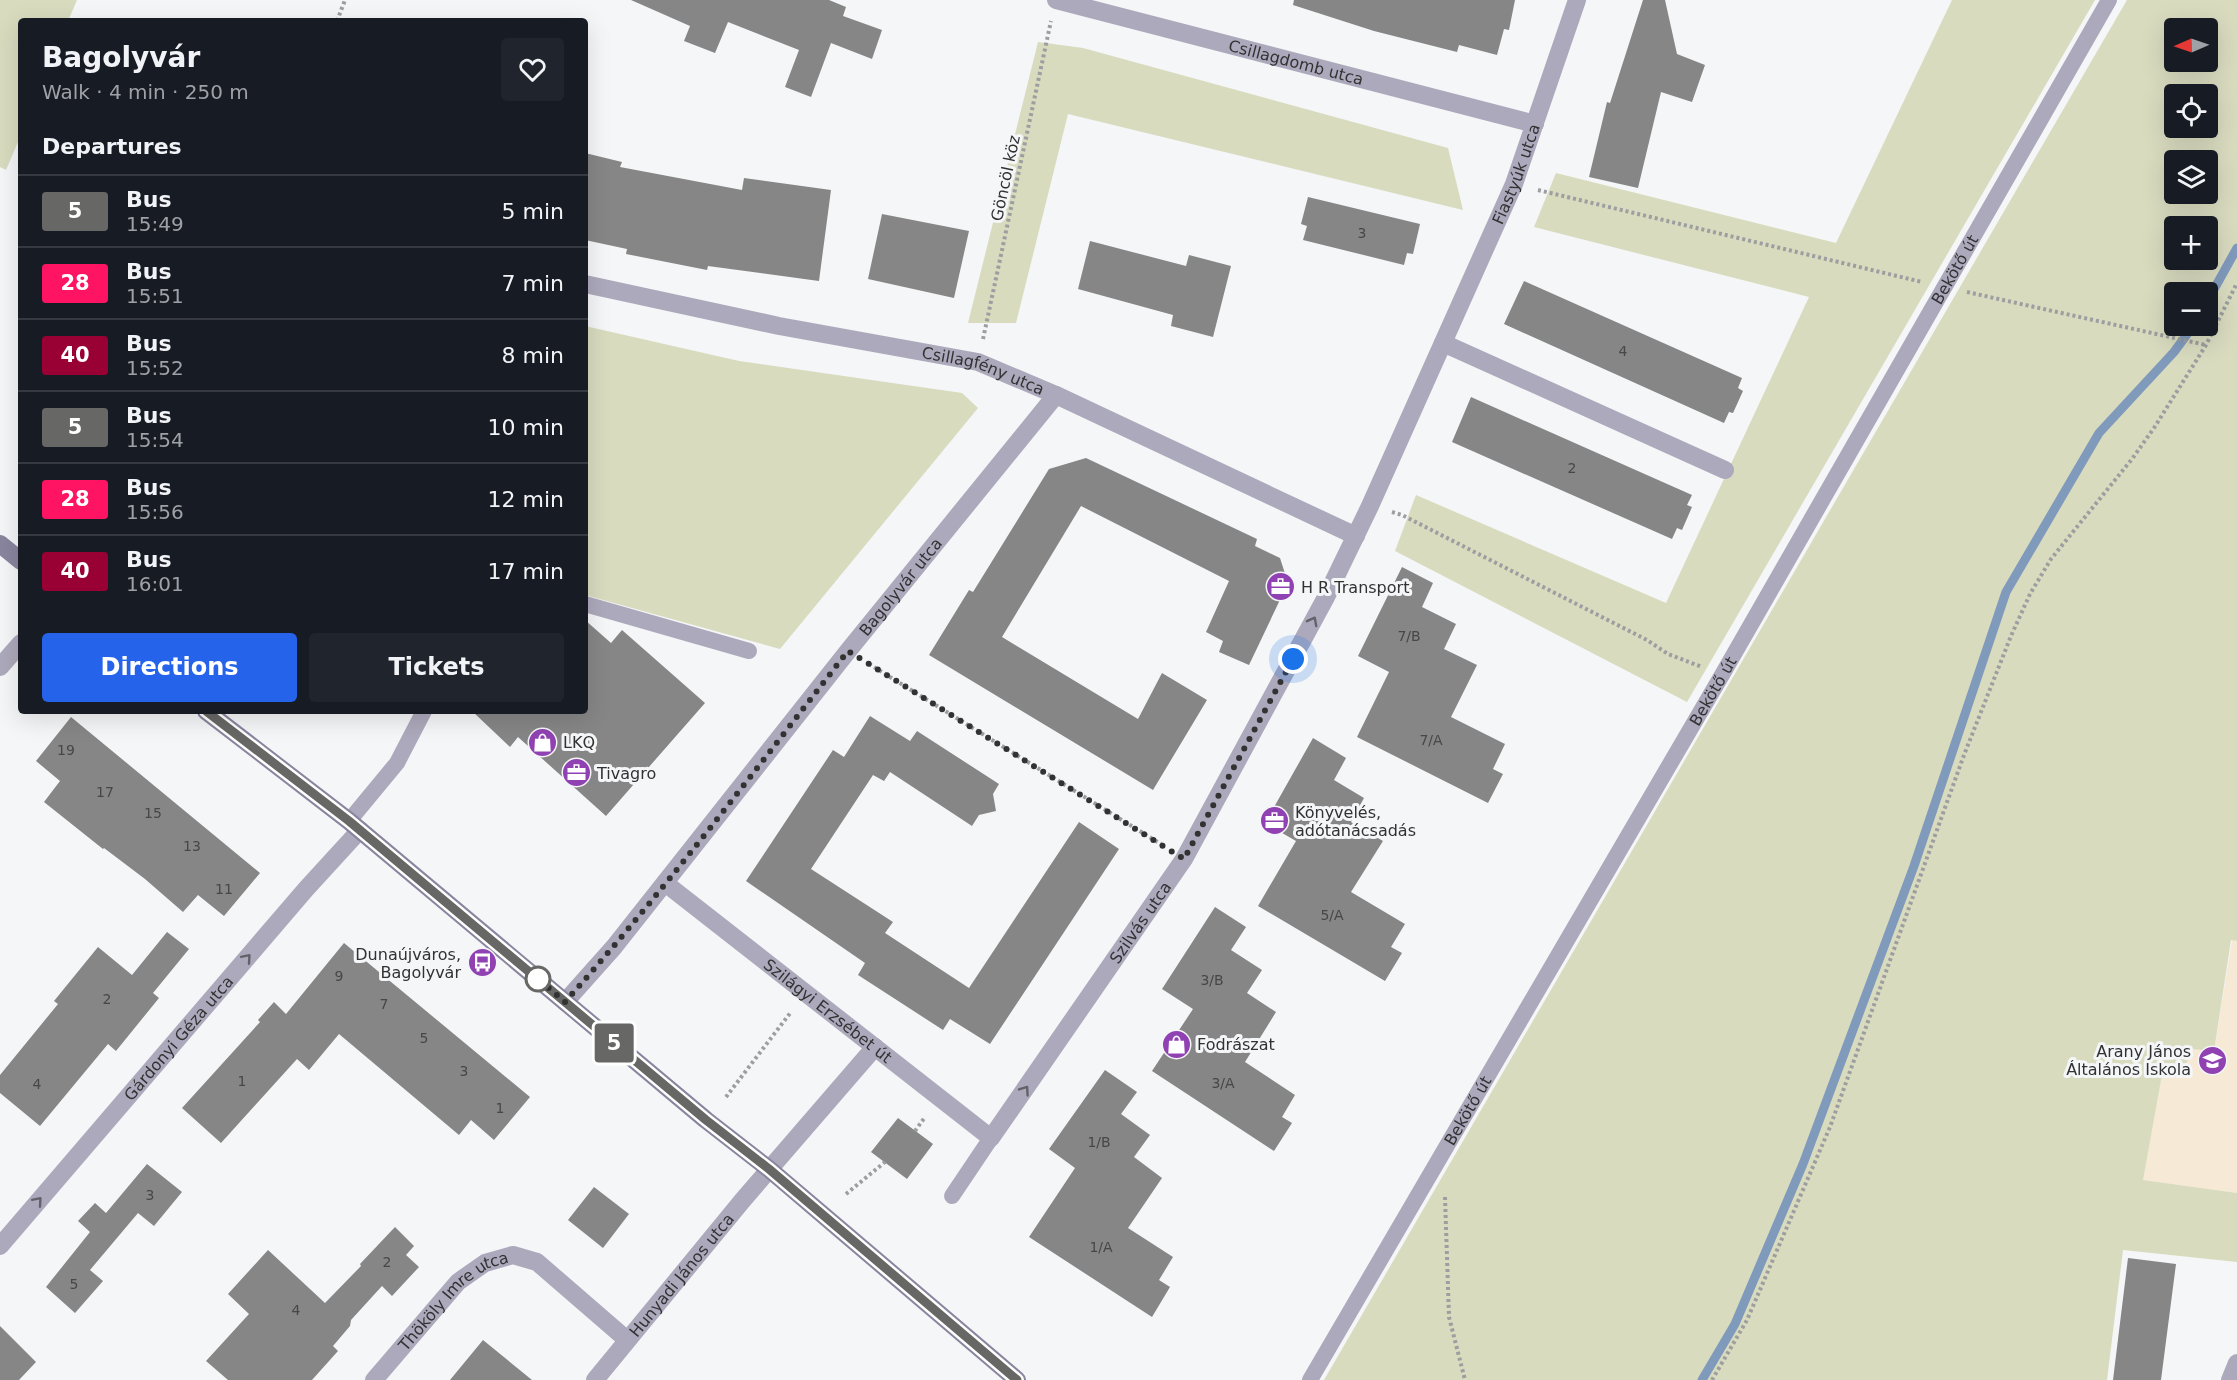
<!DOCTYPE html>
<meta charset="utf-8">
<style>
:root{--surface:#171b24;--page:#20242c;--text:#f1f3f6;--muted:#9ea1a6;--line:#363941;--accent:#2563eb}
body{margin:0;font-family:"DejaVu Sans",sans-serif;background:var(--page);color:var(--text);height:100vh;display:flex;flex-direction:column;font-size:22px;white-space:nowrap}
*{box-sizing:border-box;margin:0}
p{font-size:20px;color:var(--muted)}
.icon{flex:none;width:33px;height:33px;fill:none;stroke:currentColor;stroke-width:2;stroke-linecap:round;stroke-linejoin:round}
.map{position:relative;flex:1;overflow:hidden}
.sheet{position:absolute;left:18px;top:18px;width:570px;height:696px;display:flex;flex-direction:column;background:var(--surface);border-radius:6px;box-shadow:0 6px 24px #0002}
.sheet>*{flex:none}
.badge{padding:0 12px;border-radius:4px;font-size:21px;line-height:39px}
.needle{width:39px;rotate:268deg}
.fabs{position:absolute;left:2164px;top:18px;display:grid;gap:12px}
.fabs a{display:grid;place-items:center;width:54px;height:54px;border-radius:6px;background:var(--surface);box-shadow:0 6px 24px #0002;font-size:30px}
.you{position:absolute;width:30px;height:30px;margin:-15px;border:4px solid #fff;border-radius:50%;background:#1a73e8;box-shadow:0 0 0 9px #1a73e833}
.map>.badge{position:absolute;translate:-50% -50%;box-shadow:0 0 0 3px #fff}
h2{padding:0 24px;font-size:22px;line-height:54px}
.round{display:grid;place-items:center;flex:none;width:63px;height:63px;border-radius:6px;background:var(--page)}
.head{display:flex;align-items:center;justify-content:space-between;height:102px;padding:0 24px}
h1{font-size:28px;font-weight:800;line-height:45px}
.cta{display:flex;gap:12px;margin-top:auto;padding:12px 24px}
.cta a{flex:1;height:69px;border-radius:6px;background:var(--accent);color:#fff;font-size:24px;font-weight:800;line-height:69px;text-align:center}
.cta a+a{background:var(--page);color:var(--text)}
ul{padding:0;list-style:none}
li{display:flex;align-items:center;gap:18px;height:72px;padding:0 24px;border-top:2px solid var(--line)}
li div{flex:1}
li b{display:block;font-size:22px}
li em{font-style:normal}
li .badge{min-width:66px;font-weight:700;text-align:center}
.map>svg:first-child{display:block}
.education{fill:#f6ead6}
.green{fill:#d9dbbf;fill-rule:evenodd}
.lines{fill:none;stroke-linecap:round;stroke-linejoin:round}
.stream{stroke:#809abc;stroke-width:9}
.building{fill:#878686}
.path{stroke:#9d9e9f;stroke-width:4;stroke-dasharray:3 3;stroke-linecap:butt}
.lane{stroke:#ada9bc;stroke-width:16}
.street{stroke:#ada9bc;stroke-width:18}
.secondary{stroke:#8a859f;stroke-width:18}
.oneway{stroke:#63626a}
.line-casing{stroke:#fff;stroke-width:14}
.line{stroke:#676765;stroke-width:9}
.walk{stroke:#323233;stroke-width:6;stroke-dasharray:0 10.8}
.stop-dot{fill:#fff;stroke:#676765;stroke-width:3}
.labels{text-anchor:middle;stroke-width:6;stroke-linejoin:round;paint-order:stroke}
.number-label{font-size:14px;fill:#474748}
.street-label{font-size:16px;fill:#323233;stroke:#f4f6f7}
.poi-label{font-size:16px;fill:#323233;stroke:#f4f6f7;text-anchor:start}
</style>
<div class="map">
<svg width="2237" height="1380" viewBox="0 0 2237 1380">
<rect width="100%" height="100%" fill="#f4f6f7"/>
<!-- education -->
<path class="education" d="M2232 940 2237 941V1193L2142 1180 2163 1068 2190 1049 2214 1051Z"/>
<!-- green -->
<path class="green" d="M0 0H77L68 21H21V135L6 170 0 167Z
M1952 0H2095L1687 702 1395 551 1416 495 1666 603 1809 297 1534 227 1556 173 1836 243Z
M2127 0H2237V941L2231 940 2214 1051 2190 1049 2185 1072 2163 1069 2143 1180 2237 1193V1262L2123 1250 2107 1380H1324ZM2175 28H2208V62H2175ZM2175 94H2208V128H2175ZM2175 160H2208V194H2175ZM2175 226H2208V260H2175ZM2175 292H2208V326H2175Z
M1038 42 1083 48 1448 148 1463 210 1068 114 1016 323H968Z
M585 326 739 361 962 393 978 408 780 649 585 595Z"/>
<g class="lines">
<!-- stream -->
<path class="stream" d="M2208 300 2237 248
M1702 1380 1735 1324 1803 1164 1914 866 2006 592 2099 433 2174 352 2193 326"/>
</g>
<!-- building -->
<path class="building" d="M631 0H829L846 7 843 16 882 30 872 59 831 43 811 97 785 87 799 50 728 22 715 53 684 41 690 26Z
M1294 0H1515L1509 30 1504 29 1497 55 1459 45 1457 52 1374 31 1293 5Z
M1643 0H1665L1677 54 1705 65 1692 102 1661 92 1638 188 1589 177 1607 102 1610 103Z
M585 153 622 162 620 167 742 190 744 178 831 190 819 281 708 266 707 270 626 254 627 249 585 240Z
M1308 197 1420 224 1413 254 1407 253 1404 265 1303 240 1307 226 1301 224Z
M882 214 969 231 954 298 868 279Z
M1090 241 1186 266 1189 255 1231 266 1213 337 1171 326 1173 315 1078 289Z
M1524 281 1742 378 1738 388 1743 391 1733 413 1729 412 1724 423 1504 324Z
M1471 397 1692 495 1687 505 1692 507 1682 530 1677 528 1672 539 1452 442Z
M1086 458 1257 539 1255 546 1280 558 1288 583 1249 665 1219 652 1223 641 1206 632 1229 581 1081 506 1002 637 1138 719 1162 673 1207 700 1153 790 929 655 969 590 973 592 1049 469Z
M1402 567 1433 583 1422 607 1456 624 1444 649 1477 665 1451 717 1505 744 1493 769 1503 774 1488 803 1357 737 1389 672 1358 656Z
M585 620 611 643 622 630 705 703 606 816 518 737 510 747 472 711H585Z
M870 716 910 741 917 731 999 784 993 794 996 811 979 815 972 826 890 772 884 781 873 775 811 869 893 922 885 933 969 988 1079 822 1119 849 990 1044 950 1019 943 1030 858 975 865 963 746 881 833 750 844 757Z
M71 717 260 873 224 916 198 895 183 912 145 879 104 848 103 849 44 802 60 781 36 761Z
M1313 738 1346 758 1334 780 1364 798 1351 822 1383 841 1351 892 1405 924 1391 947 1402 953 1385 981 1258 906 1296 841 1265 823Z
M1215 907 1246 927 1231 950 1262 970 1247 993 1276 1012 1245 1062 1295 1095 1282 1117 1292 1123 1274 1151 1152 1071 1193 1009 1162 989Z
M167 932 189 949 153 993 159 998 116 1051 108 1044 40 1126 0 1093V1075L58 1004 54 1001 98 947 132 975Z
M344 943 530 1097 494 1140 471 1120 459 1135 339 1034 309 1070 297 1059 221 1143 182 1108 260 1022 258 1020 274 1002 286 1014Z
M1105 1070 1137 1092 1121 1114 1150 1135 1134 1157 1162 1178 1128 1228 1173 1257 1159 1280 1170 1287 1152 1317 1029 1237 1075 1168 1049 1149Z
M898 1118 933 1144 907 1179 871 1152Z
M147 1164 182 1192 154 1226 138 1213 90 1270 103 1281 75 1313 46 1287 90 1232 78 1221 95 1203 106 1213Z
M594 1187 629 1214 603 1248 568 1220Z
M395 1227 414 1246 406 1255 419 1267 392 1296 382 1286 351 1320 350 1326 333 1346 338 1351 312 1380H228L206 1361 249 1314 228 1294 268 1250 325 1303 361 1266 360 1264Z
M2128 1258 2176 1264 2161 1380H2113Z
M0 1326 36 1362 19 1380H0Z
M483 1340 532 1380H450Z"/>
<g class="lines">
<!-- path -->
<path class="path" d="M337 21 345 0
M1538 190 1922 282
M1967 292 2206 345
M983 339 1051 21
M1392 512 1402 515 1647 640 1668 654 1702 667
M869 664 1164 846
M726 1097 791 1012
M915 1131 925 1117
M846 1194 885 1162
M1445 1197 1449 1317 1465 1380
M1712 1380 1747 1320 1830 1127 1964 755 2011 636 2030 594 2051 559 2132 459 2154 428 2206 345 2237 283"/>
<!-- lane -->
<g class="lane">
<path d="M585 604 749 651"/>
<path d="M349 821 397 763 424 711"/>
<path d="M952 1196 991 1138"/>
<path id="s1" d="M1310 1380 1722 675 2109 0"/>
</g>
<!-- street -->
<g class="street">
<path id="s2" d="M1056 0 1535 124"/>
<path id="s3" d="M585 284 779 326 978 362 1056 395 1356 536"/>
<path d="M1443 343 1725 470"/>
<path d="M0 667 21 643"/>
<path id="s4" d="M665 883 991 1138 1184 859 1325 599 1370 506 1514 184 1577 0"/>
<path id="s5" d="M565 1002 614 947 848 651 1056 395"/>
<path id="s6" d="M0 1246 306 889 360 830"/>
<path id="s7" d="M374 1380 458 1282 485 1263 513 1255 537 1262 626 1339"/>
<path id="s8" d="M595 1380 742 1201 875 1047"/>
<path d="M2230 1380 2237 1363"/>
</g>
<!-- secondary -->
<path class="secondary" d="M0 544 21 561
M206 711 349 821 706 1120 769 1169 1017 1380"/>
</g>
<!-- one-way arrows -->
<defs><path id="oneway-chevron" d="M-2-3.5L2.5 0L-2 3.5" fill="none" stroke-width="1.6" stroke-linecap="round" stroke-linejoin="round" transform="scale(1.5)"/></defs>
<g class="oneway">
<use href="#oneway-chevron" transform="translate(1313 621) rotate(-62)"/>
<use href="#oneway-chevron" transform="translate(247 958) rotate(-49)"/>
<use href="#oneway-chevron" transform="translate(1025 1090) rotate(-55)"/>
<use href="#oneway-chevron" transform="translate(38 1201) rotate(-49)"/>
</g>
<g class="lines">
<defs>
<path id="line" d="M206 711 349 821 706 1120 769 1169 1017 1380"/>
</defs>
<!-- line casing -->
<use href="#line" class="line-casing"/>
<!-- line -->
<use href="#line" class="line"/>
<!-- walk -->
<path class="walk" d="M538 979 531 973 565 1002C665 890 756 769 848 651L1184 859 1293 659"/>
</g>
<!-- icons -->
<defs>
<symbol id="office-disc" viewBox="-11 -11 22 22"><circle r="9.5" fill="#9042b3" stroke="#f4f6f7"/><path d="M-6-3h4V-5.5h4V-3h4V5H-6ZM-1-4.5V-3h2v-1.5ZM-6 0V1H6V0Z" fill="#fff"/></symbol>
<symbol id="shop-disc" viewBox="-11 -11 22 22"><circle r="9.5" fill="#9042b3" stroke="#f4f6f7"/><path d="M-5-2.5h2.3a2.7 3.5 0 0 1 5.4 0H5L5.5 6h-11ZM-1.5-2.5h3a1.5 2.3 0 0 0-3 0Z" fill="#fff"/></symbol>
<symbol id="bus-disc" viewBox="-11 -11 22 22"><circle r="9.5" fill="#9042b3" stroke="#f4f6f7"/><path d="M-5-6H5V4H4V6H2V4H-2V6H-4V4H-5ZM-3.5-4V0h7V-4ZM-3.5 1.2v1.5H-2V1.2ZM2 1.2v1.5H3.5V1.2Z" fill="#fff"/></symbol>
<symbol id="school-disc" viewBox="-11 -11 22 22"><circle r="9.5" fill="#9042b3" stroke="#f4f6f7"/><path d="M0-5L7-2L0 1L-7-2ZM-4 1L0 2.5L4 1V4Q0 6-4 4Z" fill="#fff"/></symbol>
</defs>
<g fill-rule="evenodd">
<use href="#office-disc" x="1264" y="570" width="33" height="33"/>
<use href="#shop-disc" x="526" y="726" width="33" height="33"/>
<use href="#office-disc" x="560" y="756" width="33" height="33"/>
<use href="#office-disc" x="1258" y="804" width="33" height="33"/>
<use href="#bus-disc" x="466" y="946" width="33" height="33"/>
<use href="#shop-disc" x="1160" y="1028" width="33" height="33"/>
<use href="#school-disc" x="2196" y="1044" width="33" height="33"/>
</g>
<!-- markers -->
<circle class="stop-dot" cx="538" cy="979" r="12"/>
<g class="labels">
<!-- number labels -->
<g class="number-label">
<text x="1362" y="238">3</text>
<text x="1623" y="356">4</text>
<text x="1572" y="473">2</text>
<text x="1409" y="641">7/B</text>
<text x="1431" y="745">7/A</text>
<text x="66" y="755">19</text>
<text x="105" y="797">17</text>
<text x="153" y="818">15</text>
<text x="192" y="851">13</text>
<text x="224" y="894">11</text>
<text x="1332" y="920">5/A</text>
<text x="339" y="981">9</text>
<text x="1212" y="985">3/B</text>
<text x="107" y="1004">2</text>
<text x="384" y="1009">7</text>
<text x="424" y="1043">5</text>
<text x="464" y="1076">3</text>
<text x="242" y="1086">1</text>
<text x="1223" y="1088">3/A</text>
<text x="37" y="1089">4</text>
<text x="500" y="1113">1</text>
<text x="1099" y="1147">1/B</text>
<text x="150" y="1200">3</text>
<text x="1101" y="1252">1/A</text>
<text x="387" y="1267">2</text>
<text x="74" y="1289">5</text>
<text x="296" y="1315">4</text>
</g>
<!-- street labels -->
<g class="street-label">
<text dy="6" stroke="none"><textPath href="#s2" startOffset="248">Csillagdomb utca</textPath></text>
<text dy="6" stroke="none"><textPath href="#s4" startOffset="1515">Fiastyúk utca</textPath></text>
<text transform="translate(1005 178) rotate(-78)" y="6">Göncöl köz</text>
<text dy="6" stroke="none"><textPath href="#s1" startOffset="1284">Bekötő út</textPath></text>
<text dy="6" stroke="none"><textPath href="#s3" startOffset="408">Csillagfény utca</textPath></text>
<text dy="6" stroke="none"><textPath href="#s5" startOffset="534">Bagolyvár utca</textPath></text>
<text dy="6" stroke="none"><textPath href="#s1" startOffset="798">Bekötő út</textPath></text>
<text dy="6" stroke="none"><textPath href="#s4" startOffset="676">Szilvás utca</textPath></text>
<text dy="6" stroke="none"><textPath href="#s4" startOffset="207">Szilágyi Erzsébet út</textPath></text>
<text dy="6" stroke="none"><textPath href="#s6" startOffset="274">Gárdonyi Géza utca</textPath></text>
<text dy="6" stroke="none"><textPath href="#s1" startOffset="312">Bekötő út</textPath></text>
<text dy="6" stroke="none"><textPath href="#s8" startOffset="136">Hunyadi János utca</textPath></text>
<text dy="6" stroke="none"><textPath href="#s7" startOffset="114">Thököly Imre utca</textPath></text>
</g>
<!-- poi labels -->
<g class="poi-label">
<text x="1301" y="593">H R Transport</text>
<text x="563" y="748">LKQ</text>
<text x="597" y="779">Tivagro</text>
<text x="1295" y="818">Könyvelés,<tspan x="1295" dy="18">adótanácsadás</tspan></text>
<text x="461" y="960" text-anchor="end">Dunaújváros,<tspan x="461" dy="18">Bagolyvár</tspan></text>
<text x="1197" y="1050">Fodrászat</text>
<text x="2191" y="1057" text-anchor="end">Arany János<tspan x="2191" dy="18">Általános Iskola</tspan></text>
</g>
</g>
</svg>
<div class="fabs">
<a><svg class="needle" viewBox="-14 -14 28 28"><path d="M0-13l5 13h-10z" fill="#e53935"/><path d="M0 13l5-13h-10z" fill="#9ea1a6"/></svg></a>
<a><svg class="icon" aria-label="locate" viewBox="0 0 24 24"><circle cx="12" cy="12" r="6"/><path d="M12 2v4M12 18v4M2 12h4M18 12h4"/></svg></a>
<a><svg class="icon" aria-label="layers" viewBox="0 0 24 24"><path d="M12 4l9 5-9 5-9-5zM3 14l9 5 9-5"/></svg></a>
<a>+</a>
<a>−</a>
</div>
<div class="you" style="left:1293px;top:659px"></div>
<b class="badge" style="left:614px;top:1043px;background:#676765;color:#fff">5</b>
<section class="sheet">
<div class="head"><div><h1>Bagolyvár</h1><p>Walk · 4 min · 250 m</p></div><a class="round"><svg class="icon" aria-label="heart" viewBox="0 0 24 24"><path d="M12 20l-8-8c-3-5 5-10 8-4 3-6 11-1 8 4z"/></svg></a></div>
<h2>Departures</h2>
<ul>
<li><span class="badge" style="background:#676765;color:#fff">5</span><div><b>Bus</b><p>15:49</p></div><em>5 min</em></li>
<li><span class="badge" style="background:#ff1464;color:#fff">28</span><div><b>Bus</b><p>15:51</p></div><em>7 min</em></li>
<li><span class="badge" style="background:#903;color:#fff">40</span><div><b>Bus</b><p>15:52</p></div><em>8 min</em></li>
<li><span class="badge" style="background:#676765;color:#fff">5</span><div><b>Bus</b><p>15:54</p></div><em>10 min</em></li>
<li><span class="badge" style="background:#ff1464;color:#fff">28</span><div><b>Bus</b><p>15:56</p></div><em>12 min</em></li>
<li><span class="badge" style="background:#903;color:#fff">40</span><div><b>Bus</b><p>16:01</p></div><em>17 min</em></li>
</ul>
<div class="cta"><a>Directions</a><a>Tickets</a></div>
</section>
</div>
